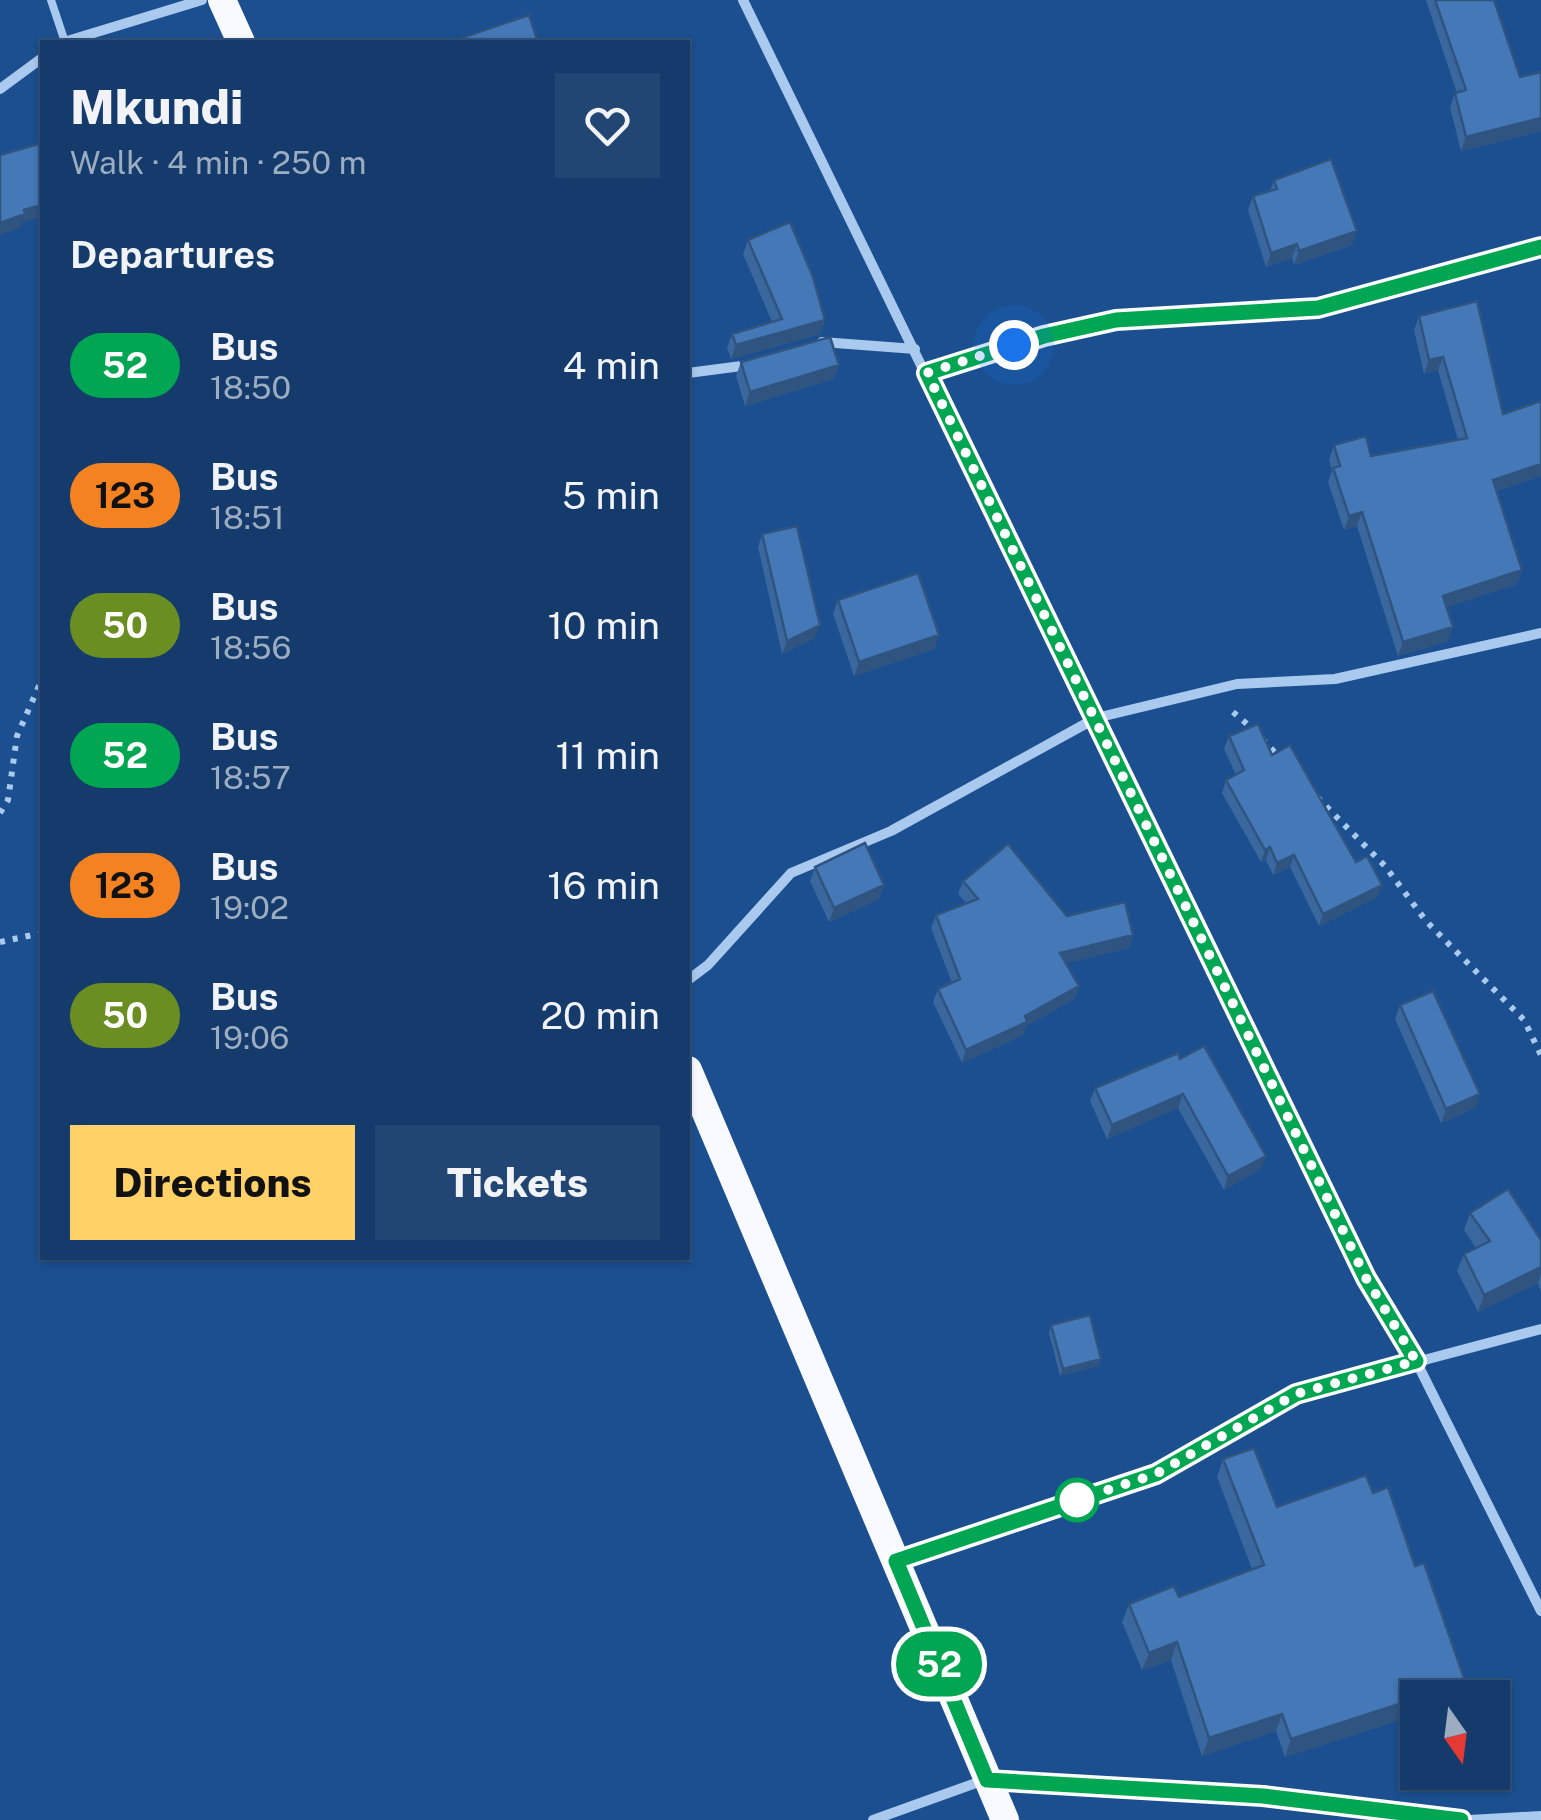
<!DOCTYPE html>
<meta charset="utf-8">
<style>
:root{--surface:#143b6b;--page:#214673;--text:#f1f3f6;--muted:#9dadc1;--line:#33557e;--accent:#ffd166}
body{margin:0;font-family:"Public Sans",sans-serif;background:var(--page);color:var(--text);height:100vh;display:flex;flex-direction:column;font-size:38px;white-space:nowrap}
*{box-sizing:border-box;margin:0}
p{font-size:32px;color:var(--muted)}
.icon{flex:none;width:55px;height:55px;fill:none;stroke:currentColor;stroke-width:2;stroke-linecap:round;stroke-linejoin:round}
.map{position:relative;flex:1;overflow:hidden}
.sheet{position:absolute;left:40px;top:40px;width:650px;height:1220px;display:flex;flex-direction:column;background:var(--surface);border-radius:0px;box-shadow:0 2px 8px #0004,0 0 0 2px var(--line)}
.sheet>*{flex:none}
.badge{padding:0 20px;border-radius:32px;font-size:35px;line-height:65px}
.needle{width:65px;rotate:166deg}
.buttons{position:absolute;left:1400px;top:1680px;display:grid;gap:20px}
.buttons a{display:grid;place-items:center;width:110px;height:110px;border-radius:0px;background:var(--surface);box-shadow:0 2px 8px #0004,0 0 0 2px var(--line);font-size:50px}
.you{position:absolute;width:50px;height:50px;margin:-25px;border:8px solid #fff;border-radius:50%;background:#1a73e8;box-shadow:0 0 0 15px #1a73e833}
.map>.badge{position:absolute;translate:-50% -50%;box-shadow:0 0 0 5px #fff}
h2{padding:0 30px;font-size:38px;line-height:90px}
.round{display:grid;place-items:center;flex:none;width:105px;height:105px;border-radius:0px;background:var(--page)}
.summary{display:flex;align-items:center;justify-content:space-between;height:170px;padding:0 30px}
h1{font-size:48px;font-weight:800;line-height:75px}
.button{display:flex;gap:20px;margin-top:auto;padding:20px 30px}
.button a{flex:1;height:115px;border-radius:0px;background:var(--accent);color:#111;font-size:40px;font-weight:800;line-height:115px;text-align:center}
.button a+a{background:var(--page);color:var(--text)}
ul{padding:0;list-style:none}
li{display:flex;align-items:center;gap:30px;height:130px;padding:0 30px}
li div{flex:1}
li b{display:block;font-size:38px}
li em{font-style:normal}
li .badge{min-width:110px;font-weight:700;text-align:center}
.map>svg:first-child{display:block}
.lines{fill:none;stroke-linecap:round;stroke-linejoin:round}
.path{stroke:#a9c9ee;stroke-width:6;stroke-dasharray:5 8;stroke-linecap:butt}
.service{stroke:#a9c9ee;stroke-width:8}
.minor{stroke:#a9c9ee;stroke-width:10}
.trunk{stroke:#f8faff;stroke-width:28}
.wall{fill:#3a679d}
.shaded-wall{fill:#305480}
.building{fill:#4478b7;stroke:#305480;stroke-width:2.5}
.line-casing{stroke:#fff;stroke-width:22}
.line{stroke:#00a651;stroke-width:15}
.walk{stroke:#fff;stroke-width:10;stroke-dasharray:0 18}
.stop-dot{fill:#fff;stroke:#00a651;stroke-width:5}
</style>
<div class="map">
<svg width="1541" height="1820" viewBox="0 0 1541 1820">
<rect width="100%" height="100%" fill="#1b4f8f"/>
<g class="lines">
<!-- path -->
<path class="path" d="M1233 712 1254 730
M1262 739 1281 759
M1317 797 1385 866 1426 921 1524 1020 1541 1055
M0 813 8 800 17 736 42 679
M0 942 42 933"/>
<!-- service -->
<path class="service" d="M51 0 65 42"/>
<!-- minor -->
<path class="minor" d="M743 0 1366 1278 1416 1361 1541 1611
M64 42 202 0
M0 89 42 58
M822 342 915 349
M688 373 749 365
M927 373 1043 336 1116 320 1318 307 1541 247
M688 980 708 965 791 873 891 831 1096 718 1237 684 1335 679 1541 633
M896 1561 1156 1474 1296 1394 1541 1329
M873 1820 987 1779 1263 1796 1461 1820
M1469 1820 1541 1816"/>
<!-- trunk -->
<path class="trunk" d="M222 0 241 42
M688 1070 1005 1820"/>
</g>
<!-- wall -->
<path class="wall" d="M1426 0H1494L1520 77 1541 72V131L1461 151 1450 107 1455 93H1457Z
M1274 180 1352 245 1294 265 1292 258 1266 267 1248 210 1253 196 1270 191Z
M748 240 825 320 820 334 731 359 727 348 732 334 772 322 743 254Z
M1419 316 1503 414 1541 476 1497 491 1522 570 1517 584 1447 607 1448 641 1398 656 1357 526 1344 530 1328 482 1332 471 1329 459 1334 445 1371 456 1458 440 1438 370 1424 374 1414 330Z
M741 362 839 365 833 379 745 406 736 376Z
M762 534 815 638 782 654 758 547Z
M838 600 939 635 934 649 854 676 833 614Z
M1229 736 1272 755 1356 862 1377 897 1319 926 1290 867 1273 875 1266 860 1261 862 1222 793 1226 780 1236 775 1224 749Z
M815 867 884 885 879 899 829 922 810 881Z
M963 881 1067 916 1133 935 1129 948 1066 963 1079 986 1074 999 1026 1026 1023 1035 962 1063 933 1002 938 989 952 983 931 928 936 915 966 903 958 894Z
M1400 1005 1475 1108 1441 1123 1395 1019Z
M1180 1059 1261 1169 1224 1190 1178 1108 1107 1139 1090 1101 1095 1088Z
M1470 1213 1541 1240V1292L1538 1283 1478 1312 1457 1271 1464 1254 1476 1248 1464 1230Z
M1051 1325 1101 1359 1098 1366 1060 1376 1049 1333Z
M1223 1459 1277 1507 1373 1493 1415 1566 1471 1698H1418V1714L1285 1757 1276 1731 1202 1756 1171 1660 1142 1670 1122 1622 1129 1604 1179 1597 1252 1569 1217 1477Z"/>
<!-- shaded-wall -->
<path class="shaded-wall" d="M1541 118V131L1461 151 1466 137Z
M42 205V217L22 222 20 228 0 235V223L24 210Z
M1357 231 1352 245 1294 265 1299 251Z
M1297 244 1292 258 1266 267 1271 253Z
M825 320 820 334 731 359 736 345Z
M1443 357 1438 370 1424 374 1429 360Z
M839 365 833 379 745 406 750 392Z
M1541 464V476L1488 494 1493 480Z
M1362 512 1357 526 1344 530 1349 516Z
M1522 570 1517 584 1438 610 1443 596Z
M820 625 815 638 782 654 787 641Z
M1453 627 1448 641 1398 656 1403 642Z
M939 635 934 649 854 676 859 662Z
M1270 847 1266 860 1261 862 1265 850Z
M1294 855 1290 867 1273 875 1277 863Z
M884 885 879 899 829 922 834 908Z
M1382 885 1377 897 1319 926 1323 914Z
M1133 935 1129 948 1056 966 1060 953Z
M1079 986 1074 999 1026 1026 1023 1035 962 1063 966 1050Z
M1183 1094 1178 1108 1107 1139 1112 1125Z
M1480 1094 1475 1108 1441 1123 1446 1109Z
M1266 1156 1261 1169 1224 1190 1228 1176Z
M1541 1267V1274L1538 1283 1478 1312 1484 1295Z
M1101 1359 1098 1366 1060 1376 1063 1369Z
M1177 1642 1171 1660 1142 1670 1149 1653Z
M1418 1698V1714L1285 1757 1291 1739Z
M1282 1714 1276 1731 1202 1756 1209 1738Z"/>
<!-- building -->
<path class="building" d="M1435 0H1494L1520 77 1541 72V118L1466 137 1455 93 1466 90Z
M529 15 538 42H450Z
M42 143V205L24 210 25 214 0 223V155Z
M1331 159 1357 231 1299 251 1297 244 1271 253 1253 196 1277 189 1274 180Z
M790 222 813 277 825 320 736 345 732 334 782 319 748 240Z
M1477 301 1503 414 1541 401V464L1493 480 1522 570 1443 596 1453 627 1403 642 1362 512 1349 516 1333 468 1340 466 1334 445 1366 436 1371 456 1467 438 1443 357 1429 360 1419 316Z
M830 337 839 365 750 392 741 362Z
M797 526 820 625 787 641 762 534Z
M918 573 939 635 859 662 838 600Z
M1258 724 1272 755 1290 745 1356 862 1367 856 1382 885 1323 914 1294 855 1277 863 1270 847 1265 850 1226 780 1244 770 1229 736Z
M865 843 884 885 834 908 815 867Z
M1008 844 1067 916 1125 902 1133 935 1060 953 1079 986 1025 1016 1027 1022 966 1050 938 989 960 979 936 915 978 899 963 881Z
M1433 991 1480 1094 1446 1109 1400 1005Z
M1204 1046 1266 1156 1228 1176 1183 1094 1112 1125 1095 1088 1178 1053 1180 1059Z
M1508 1189 1541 1240V1267L1484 1295 1464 1254 1490 1241 1470 1213Z
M1090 1315 1101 1359 1063 1369 1051 1325Z
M1254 1448 1277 1507 1366 1475 1373 1493 1388 1487 1415 1566 1424 1563 1471 1698H1432L1430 1694 1291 1739 1282 1714 1209 1738 1177 1642 1149 1653 1129 1604 1174 1586 1179 1597 1264 1565 1223 1459Z"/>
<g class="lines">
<defs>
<path id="line" d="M1461 1820 1263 1796 987 1780 896 1561 1156 1474 1296 1394 1416 1361 1366 1278 927 373 1044 336 1116 320 1318 308 1541 247"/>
</defs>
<!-- line casing -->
<use href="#line" class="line-casing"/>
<!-- line -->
<use href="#line" class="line"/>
<!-- walk -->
<path class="walk" d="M1014 345 927 373 1366 1278 1416 1361 1296 1394 1156 1474 1077 1500"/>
</g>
<!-- markers -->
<circle class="stop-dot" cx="1077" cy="1500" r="20"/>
</svg>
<div class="buttons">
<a><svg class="needle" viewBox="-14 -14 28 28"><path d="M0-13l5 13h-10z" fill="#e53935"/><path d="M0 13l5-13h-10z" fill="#9dadc1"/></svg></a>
</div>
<div class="you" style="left:1014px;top:345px"></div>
<b class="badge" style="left:939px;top:1664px;background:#00a651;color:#fff">52</b>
<section class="sheet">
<div class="summary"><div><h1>Mkundi</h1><p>Walk · 4 min · 250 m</p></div><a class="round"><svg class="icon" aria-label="heart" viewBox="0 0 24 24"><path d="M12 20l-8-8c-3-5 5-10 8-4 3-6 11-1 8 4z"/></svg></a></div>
<h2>Departures</h2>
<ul>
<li><span class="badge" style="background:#00a651;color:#fff">52</span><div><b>Bus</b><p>18:50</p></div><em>4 min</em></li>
<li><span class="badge" style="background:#f58220;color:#111">123</span><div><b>Bus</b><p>18:51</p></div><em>5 min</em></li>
<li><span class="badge" style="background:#6b8e23;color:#fff">50</span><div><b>Bus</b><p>18:56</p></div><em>10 min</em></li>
<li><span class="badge" style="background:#00a651;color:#fff">52</span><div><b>Bus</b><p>18:57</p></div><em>11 min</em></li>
<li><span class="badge" style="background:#f58220;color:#111">123</span><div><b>Bus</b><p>19:02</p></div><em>16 min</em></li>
<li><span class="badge" style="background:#6b8e23;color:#fff">50</span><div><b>Bus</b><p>19:06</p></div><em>20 min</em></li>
</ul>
<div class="button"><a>Directions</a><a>Tickets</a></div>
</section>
</div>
